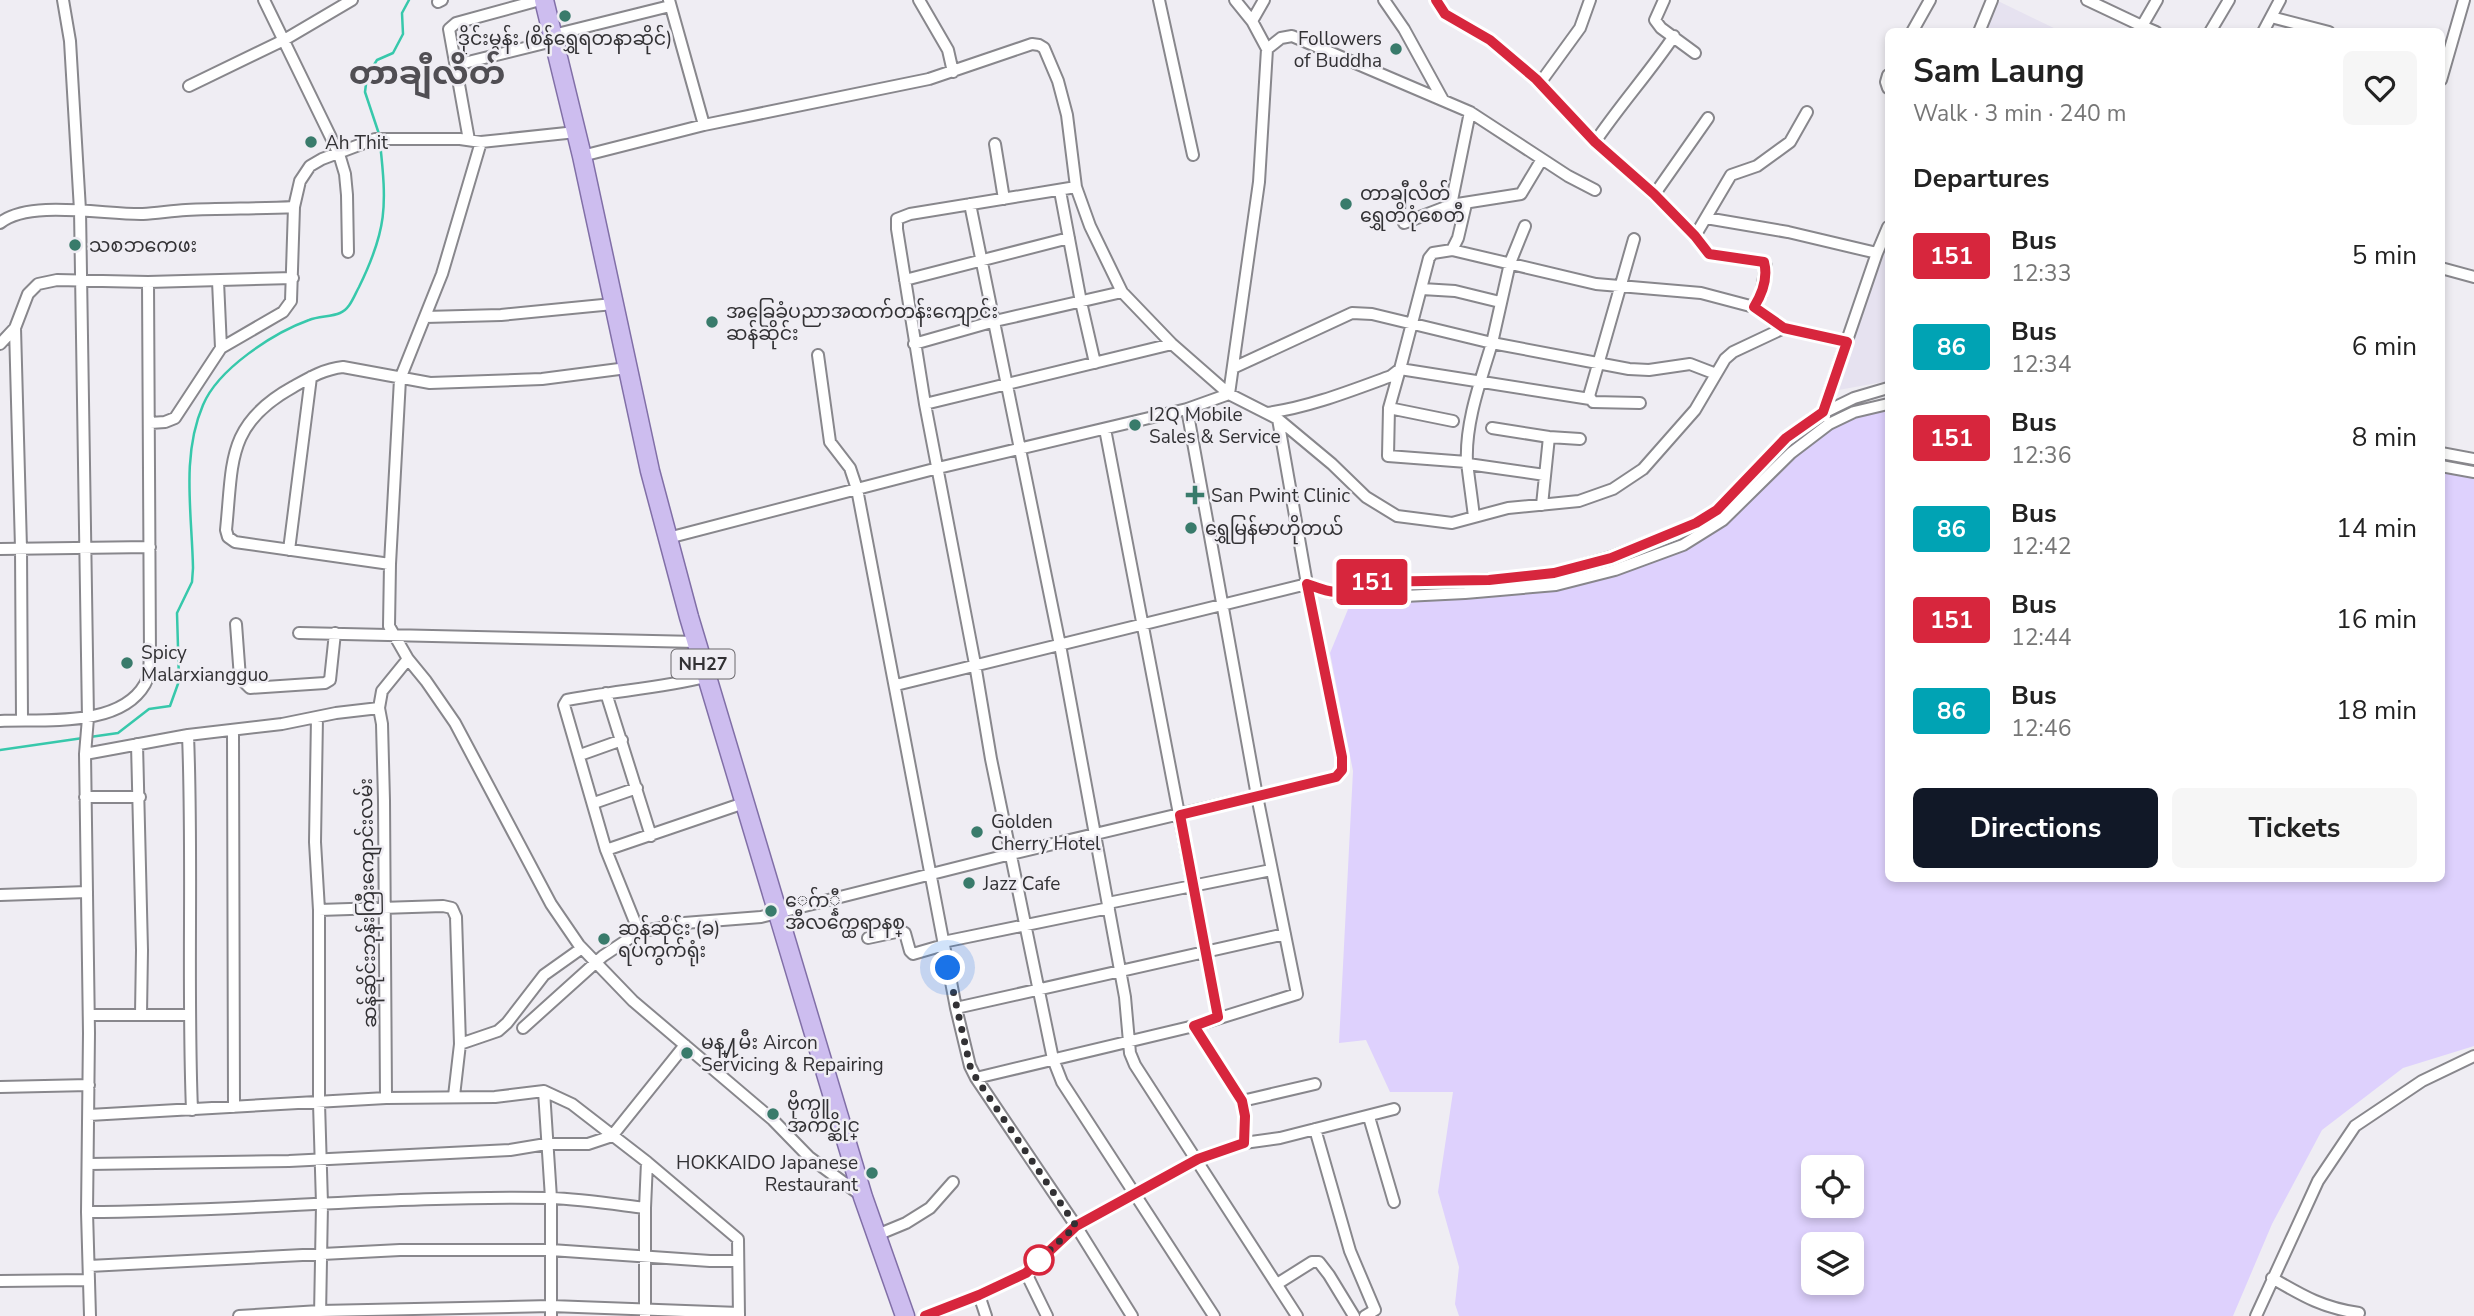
<!DOCTYPE html>
<meta charset="utf-8">
<style>
:root{--surface:#fff;--page:#f6f6f6;--text:#222;--muted:#767676;--accent:#111827}
body{margin:0;font-family:"Nunito Sans","Noto Sans Myanmar",sans-serif;background:var(--page);color:var(--text);height:100vh;display:flex;flex-direction:column;font-size:26px;white-space:nowrap}
*{box-sizing:border-box;margin:0}
p{font-size:23px;color:var(--muted)}
.icon{flex:none;width:38px;height:38px;fill:none;stroke:currentColor;stroke-width:2;stroke-linecap:round;stroke-linejoin:round}
.map{position:relative;flex:1;overflow:hidden}
.sheet{position:absolute;left:1885px;top:28px;width:560px;height:854px;display:flex;flex-direction:column;background:var(--surface);border-radius:10px;box-shadow:0 4px 10px #0003}
.sheet>*{flex:none}
.badge{padding:0 14px;border-radius:5px;font-size:24px;line-height:46px}
.fabs{position:absolute;left:1801px;top:1155px;display:grid;gap:14px}
.fabs a{display:grid;place-items:center;width:63px;height:63px;border-radius:10px;background:var(--surface);box-shadow:0 4px 10px #0003;font-size:35px}
.you{position:absolute;width:35px;height:35px;margin:-18px;border:5px solid #fff;border-radius:50%;background:#1a73e8;box-shadow:0 0 0 10px #1a73e833}
.map>.badge{position:absolute;translate:-50% -50%;box-shadow:0 0 0 4px #fff}
h2{padding:0 28px;font-size:26px;line-height:63px}
.round{display:grid;place-items:center;flex:none;width:74px;height:74px;border-radius:10px;background:var(--page)}
.headline{display:flex;align-items:center;justify-content:space-between;height:119px;padding:0 28px}
h1{font-size:33px;font-weight:700;line-height:52px}
.cta{display:flex;gap:14px;margin-top:auto;padding:14px 28px}
.cta a{flex:1;height:80px;border-radius:10px;background:var(--accent);color:#fff;font-size:28px;font-weight:700;line-height:80px;text-align:center}
.cta a+a{background:var(--page);color:var(--text)}
ul{padding:0;list-style:none}
li{display:flex;align-items:center;gap:21px;height:91px;padding:0 28px}
li div{flex:1}
li b{display:block;font-size:26px}
li em{font-style:normal}
li .badge{min-width:77px;font-weight:700;text-align:center}
.map>svg:first-child{display:block}
.built{fill:#e6e2f0}
.green{fill:#ded1fd;fill-rule:evenodd}
.lines{fill:none;stroke-linecap:round;stroke-linejoin:round}
.stream{stroke:#37c8ab;stroke-width:2.5}
.street-casing{stroke:#88878c;stroke-width:14}
.primary-casing{stroke:#816fa7;stroke-width:21}
.street{stroke:#fff;stroke-width:10}
.primary{stroke:#cdbdef;stroke-width:18}
.line-casing{stroke:#fff;stroke-width:16}
.line{stroke:#d7263d;stroke-width:10}
.walk{stroke:#323134;stroke-width:7;stroke-dasharray:0 12.6}
.poi-dot{fill:#397b6b;stroke:#efedf3;stroke-width:2.5}
.stop-dot{fill:#fff;stroke:#d7263d;stroke-width:3.5}
.labels{text-anchor:middle;stroke-width:5;stroke-linejoin:round;paint-order:stroke}
.shield{fill:#efedf3;stroke:#6b696d;stroke-width:2}
.shield-label{font-size:18px;font-weight:bold;fill:#323134}
.poi-label{font-size:19px;fill:#323134;stroke:#efedf3;text-anchor:start}
.street-label{font-size:19px;fill:#323134;stroke:#efedf3}
.town-label{font-size:33px;font-weight:bold;fill:#504e53;stroke:#efedf3}
</style>
<div class="map">
<svg width="2474" height="1316" viewBox="0 0 2474 1316">
<rect width="100%" height="100%" fill="#efedf3"/>
<!-- built -->
<path class="built" d="M1998 1 2060 31H1986Z
M1888 242V381L1833 391Z"/>
<!-- green -->
<path class="green" d="M1888 403V878H2441V471L2474 477V1046L2403 1068 2322 1130 2272 1224 2233 1316H1459L1455 1304 1459 1267 1438 1192 1453 1092H1390L1366 1040 1339 1043 1353 771 1330 653 1351 602 1439 598 1534 589 1687 544 1731 513 1764 477 1841 418ZM1813 1167H1852V1206H1813ZM1813 1244H1852V1283H1813Z"/>
<g class="lines">
<!-- stream -->
<path class="stream" d="M380 137 365 92 367 76 377 60 393 53 403 34 402 13 409 0
M90 737 118 733 149 709 170 706 179 681 177 613 192 582 193 568C192 514 181 456 203 405 218 369 273 333 309 320 319 316 331 317 340 313 350 309 354 296 359 287 387 230 387 206 380 143
M0 750 83 738"/>
<defs>
<path id="street" d="M63 0 70 41 80 210 88 718 85 754 89 1033 87 1212 90 1316
M264 0 339 154 345 174 347 195 348 252
M669 0 704 125
M919 0 948 50 953 72
M1159 0 1193 155
M1235 0 1252 21 1267 49 1281 38 1292 36 1470 112 1451 205
M1384 0 1404 29 1443 100
M1436 0 1445 14 1490 40 1537 79 1595 142
M1664 0 1655 20 1661 28 1695 53
M2087 0 2142 26
M438 2 442 0
M2271 17 2329 32
M1252 21 1264 0
M1912 32 1930 0
M1979 32 1992 0
M2156 32 2142 26 2157 0
M2210 32 2229 0
M2263 32 2280 0
M553 35 670 6
M1674 36C1649 73 1620 105 1595 142L1654 195 1695 236 1709 254 1764 262 1766 266 1761 295 1754 307
M456 65 553 41
M1888 75 1886 82 1888 88
M2441 80 2464 0
M1540 83 1580 28 1590 0
M189 86 284 40 352 0
M469 140 449 29 456 23 540 0
M481 142 442 274 400 379 390 564 389 626 408 659 426 681 455 723 551 904 579 945 633 1001 773 1120 809 1157 862 1196
M995 144 1004 199
M1542 159 1568 176 1595 190
M1076 187 910 214 897 219V229L925 404 975 664 991 759 1053 1059 1062 1082 1214 1316
M1060 191 1081 302 1095 363
M1654 195 1708 118
M970 204 1060 645 1125 997 1130 1053 1135 1065 1297 1316
M1706 218 1788 232 1877 253 1829 393 1823 412 1825 416
M0 223C29 199 106 215 143 214 157 213 172 211 186 210 222 208 258 209 294 207L300 181 310 166 322 159 375 139H460L481 142 576 132
M1404 223 1451 205 1521 194 1542 159 1470 112
M1525 226 1510 263 1492 343 1629 369 1649 370 1690 364 1716 374
M1695 236 1731 175 1757 166 1790 142 1807 112
M1634 239 1589 396 1593 402 1640 403
M1452 250 1596 284 1701 293 1754 307 1784 328 1847 342
M1877 253 1888 227
M2441 268 2474 277
M905 280 1069 238
M218 281 221 348
M1422 289 1455 291 1500 302
M425 317 501 315 613 304
M15 328 21 548 22 720
M0 344 15 328 28 294 38 284 57 280 148 282 293 278
M914 344 995 321 1122 292
M818 355 830 442 850 468 857 489 956 1008 970 1066 976 1078 1076 1226 1132 1316
M1233 368 1352 313 1372 314 1492 343C1481 380 1465 422 1467 462 1469 480 1472 499 1474 517
M1229 394 1259 182 1267 49
M925 404 1172 344
M1389 408 1453 421
M1267 413C1310 407 1350 391 1391 376L1400 369 1429 258 1433 253 1452 250 1458 238 1466 204
M1278 419 1332 464 1366 497 1397 516 1452 523 1508 508 1579 501 1613 489 1643 469 1695 410 1725 359 1733 352 1784 328
M150 423 165 422 175 418 221 348 283 312 291 301 294 207
M1492 428 1549 437 1580 439
M1105 429 1218 1017
M2441 453 2474 459
M1467 462 1388 456 1389 408 1400 369 1590 399
M1468 464 1545 475
M2441 466 2474 472
M1542 505 1549 437
M668 538 938 468 1187 409 1229 394
M0 549 150 547
M289 550 311 377
M390 564 235 542 228 537 226 530C233 462 226 424 293 387 309 378 324 369 343 367L430 383 542 379 627 368
M1343 593 1363 582 1510 579 1554 573 1611 557 1696 523 1717 510 1786 438 1815 417 1854 398 1888 388
M236 624 240 678 250 688 325 683 330 680 335 633
M299 633 697 642
M896 685 1307 584 1334 593 1364 598 1465 593 1556 585 1615 570 1683 545 1723 520 1791 453 1829 424 1854 412 1888 404
M606 693 651 836
M317 717 315 842 319 910V1103L322 1204 320 1316
M0 721C44 719 120 728 145 684 150 676 149 665 150 657L148 282
M233 731 234 1107
M188 735C193 860 187 985 192 1110
M137 744 142 950 141 1014
M85 754 188 735 282 724 336 713 379 708
M580 755 622 740
M85 797H140
M594 803 637 788
M606 850 744 803
M0 895 87 892
M1108 903 1271 870
M319 910 443 906 452 908 456 917 460 1044 454 1096
M639 932 606 850 564 705 567 700C614 691 660 688 706 677
M868 938 901 931 905 933 910 951 913 954 944 945
M943 942 1109 908
M956 1008 1285 934
M89 1015H190
M1194 1026 1242 1101 1245 1116 1244 1143
M523 1028 603 956 639 932 684 923 761 917 1011 854 1336 777 1342 770V757L1307 584 1278 419 1229 394 1172 344 1122 292 1090 226 1076 187 1067 115 1058 81 1044 48 1039 45 1032 44 929 79 704 125 582 156
M460 1044 498 1031 507 1023 544 975 582 948
M976 1078 1194 1026 1297 994 1257 796 1187 409
M0 1087 89 1085
M544 1091 551 1198V1316
M386 1098 384 800 382 724 379 708 382 691 408 659
M1242 1101 1315 1084
M89 1115 386 1098 495 1097 544 1091 572 1104 647 1162 738 1239 739 1316
M1369 1117 1394 1202
M1315 1129 1350 1251 1375 1310 1365 1316
M89 1164 289 1161 510 1150 546 1144H588L612 1136 685 1045
M645 1208V1316
M87 1212C241 1212 395 1195 550 1198 581 1199 613 1204 645 1208L647 1162
M877 1235 906 1223 930 1208 953 1182
M89 1266 400 1250H551L710 1261H738
M1026 1273 1047 1316
M2272 1278C2303 1296 2323 1308 2359 1313
M0 1281 89 1280
M1277 1284 1312 1262H1319L1329 1275 1354 1316
M239 1316 320 1311 551 1306 739 1313
M925 1316 979 1295
M986 1316 979 1295 1026 1273 1076 1226 1198 1159 1244 1143 1280 1138 1394 1109
M2256 1316 2318 1181 2355 1126 2422 1081 2474 1056"/>
<path id="primary" d="M544 0 582 156 650 471 689 617 863 1197 905 1316"/>
</defs>
<!-- street casing -->
<use href="#street" class="street-casing"/>
<!-- primary casing -->
<use href="#primary" class="primary-casing"/>
<!-- street -->
<use href="#street" class="street"/>
<!-- primary -->
<use href="#primary" class="primary"/>
</g>
<g class="lines">
<defs>
<path id="line" d="M925 1316 979 1295 1026 1273 1076 1226 1198 1159 1244 1143 1245 1116 1242 1101 1194 1026 1218 1017 1180 815 1336 777 1342 770V757L1307 584C1335 594 1337 596 1363 582L1489 580 1554 573 1611 558 1696 523 1717 510 1786 438 1823 412 1847 342 1784 328 1754 307C1762 294 1768 277 1764 262L1709 254 1695 236 1654 194 1595 142 1536 79 1490 40 1445 14 1436 0"/>
</defs>
<!-- line casing -->
<use href="#line" class="line-casing"/>
<!-- line -->
<use href="#line" class="line"/>
<!-- walk -->
<path class="walk" d="M948 968 970 1066 976 1078 1076 1226 1039 1260"/>
</g>
<!-- markers -->
<g class="poi-dot">
<circle cx="565" cy="16" r="7"/>
<circle cx="1396" cy="49" r="7"/>
<circle cx="311" cy="142" r="7"/>
<circle cx="1346" cy="204" r="7"/>
<circle cx="75" cy="245" r="7"/>
<circle cx="712" cy="322" r="7"/>
<circle cx="1135" cy="425" r="7"/>
<path d="M1191.5 484.5h7v7h7v7h-7v7h-7v-7h-7v-7h7z"/>
<circle cx="1191" cy="528" r="7"/>
<circle cx="127" cy="663" r="7"/>
<circle cx="977" cy="832" r="7"/>
<circle cx="969" cy="883" r="7"/>
<circle cx="771" cy="911" r="7"/>
<circle cx="604" cy="939" r="7"/>
<circle cx="687" cy="1053" r="7"/>
<circle cx="773" cy="1114" r="7"/>
<circle cx="872" cy="1173" r="7"/>
</g>
<circle class="stop-dot" cx="1039" cy="1260" r="14"/>
<g class="labels">
<!-- shield labels -->
<rect class="shield" x="671.5" y="649.5" width="63" height="29" rx="5"/>
<g class="shield-label">
<text x="703" y="670">NH27</text>
</g>
<!-- poi labels -->
<g class="poi-label">
<text x="565" y="45" text-anchor="middle">ဒိုင်းမွန်း (စိန်ရွှေရတနာဆိုင်)</text>
<text x="1382" y="45" text-anchor="end">Followers<tspan x="1382" dy="22">of Buddha</tspan></text>
<text x="325" y="149">Ah Thit</text>
<text x="1360" y="200">တာချီလိတ်<tspan x="1360" dy="22">ရွှေတိဂုံစေတီ</tspan></text>
<text x="89" y="252">သစၥာကေဖး</text>
<text x="726" y="318">အခြေခံပညာအထက်တန်းကျောင်း<tspan x="726" dy="22">ဆန်ဆိုင်း</tspan></text>
<text x="1149" y="421">I2Q Mobile<tspan x="1149" dy="22">Sales &amp; Service</tspan></text>
<text x="1211" y="502">San Pwint Clinic</text>
<text x="1205" y="535">ရွှေမြန်မာဟိုတယ်</text>
<text x="141" y="659">Spicy<tspan x="141" dy="22">Malarxiangguo</tspan></text>
<text x="991" y="828">Golden<tspan x="991" dy="22">Cherry Hotel</tspan></text>
<text x="983" y="890">Jazz Cafe</text>
<text x="785" y="907">ေဂ်ာ္နီ<tspan x="785" dy="22">အီလက္ထေရာနစ္</tspan></text>
<text x="618" y="935">ဆန်ဆိုင်း (ခ)<tspan x="618" dy="22">ရပ်ကွက်ရုံး</tspan></text>
<text x="701" y="1049">မန္႔မီး Aircon<tspan x="701" dy="22">Servicing &amp; Repairing</tspan></text>
<text x="787" y="1110">ဗိုက္ပူ<tspan x="787" dy="22">အကင္ဆိုင္</tspan></text>
<text x="858" y="1169" text-anchor="end">HOKKAIDO Japanese<tspan x="858" dy="22">Restaurant</tspan></text>
</g>
<!-- street labels -->
<g class="street-label">
<text transform="translate(367 903) rotate(-91)" y="7">ဆန်ဆိုင်းဘုန်းကြီးကျောင်းလမ်း</text>
</g>
<!-- town labels -->
<g class="town-label">
<text x="427" y="84">တာချီလိတ်</text>
</g>
</g>
</svg>
<div class="fabs">
<a><svg class="icon" aria-label="locate" viewBox="0 0 24 24"><circle cx="12" cy="12" r="6"/><path d="M12 2v4M12 18v4M2 12h4M18 12h4"/></svg></a>
<a><svg class="icon" aria-label="layers" viewBox="0 0 24 24"><path d="M12 4l9 5-9 5-9-5zM3 14l9 5 9-5"/></svg></a>
</div>
<div class="you" style="left:948px;top:968px"></div>
<b class="badge" style="left:1372px;top:582px;background:#d7263d;color:#fff">151</b>
<section class="sheet">
<div class="headline"><div><h1>Sam Laung</h1><p>Walk · 3 min · 240 m</p></div><a class="round"><svg class="icon" aria-label="heart" viewBox="0 0 24 24"><path d="M12 20l-8-8c-3-5 5-10 8-4 3-6 11-1 8 4z"/></svg></a></div>
<h2>Departures</h2>
<ul>
<li><span class="badge" style="background:#d7263d;color:#fff">151</span><div><b>Bus</b><p>12:33</p></div><em>5 min</em></li>
<li><span class="badge" style="background:#00a3b4;color:#fff">86</span><div><b>Bus</b><p>12:34</p></div><em>6 min</em></li>
<li><span class="badge" style="background:#d7263d;color:#fff">151</span><div><b>Bus</b><p>12:36</p></div><em>8 min</em></li>
<li><span class="badge" style="background:#00a3b4;color:#fff">86</span><div><b>Bus</b><p>12:42</p></div><em>14 min</em></li>
<li><span class="badge" style="background:#d7263d;color:#fff">151</span><div><b>Bus</b><p>12:44</p></div><em>16 min</em></li>
<li><span class="badge" style="background:#00a3b4;color:#fff">86</span><div><b>Bus</b><p>12:46</p></div><em>18 min</em></li>
</ul>
<div class="cta"><a>Directions</a><a>Tickets</a></div>
</section>
</div>
